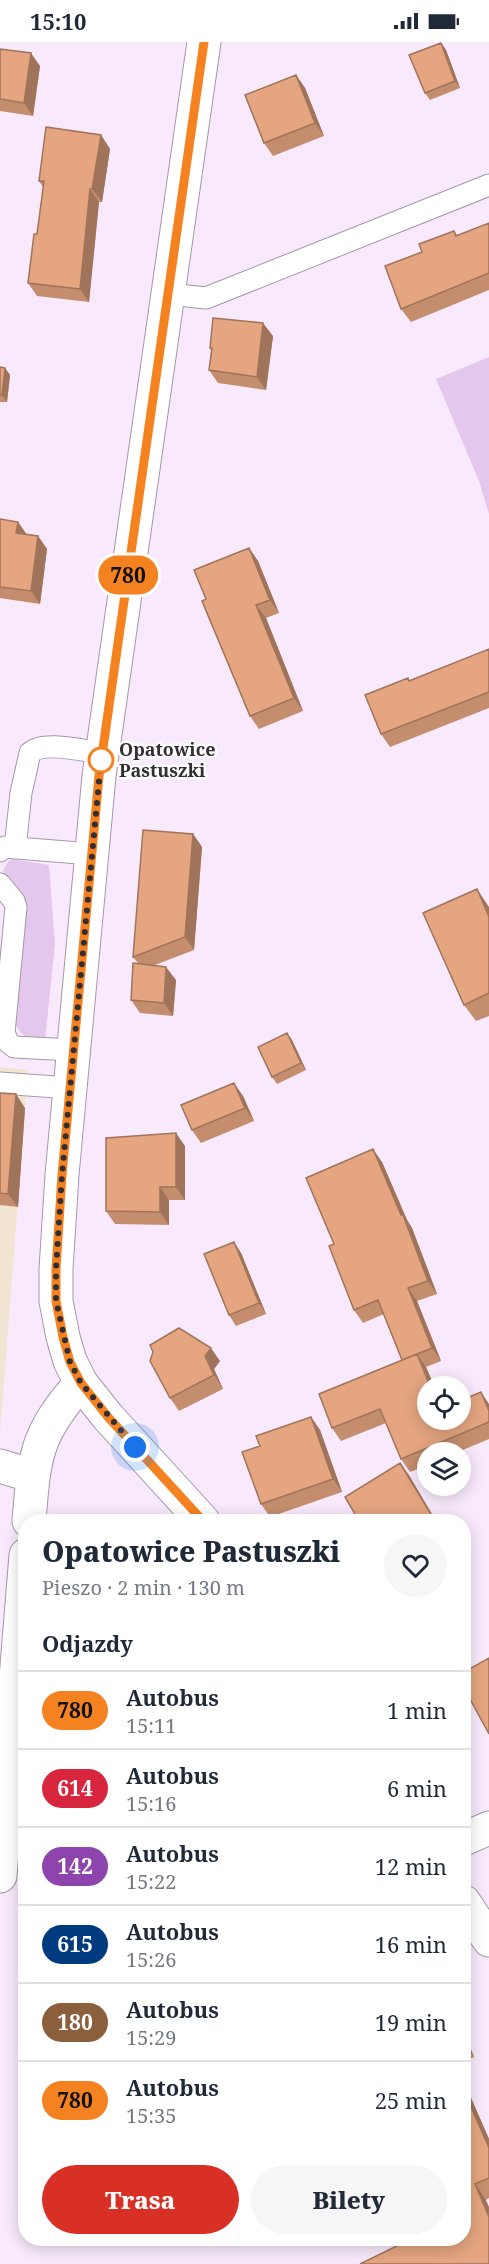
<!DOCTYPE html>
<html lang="pl">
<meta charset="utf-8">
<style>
:root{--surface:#fff;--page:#f6f6f7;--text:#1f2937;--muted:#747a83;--line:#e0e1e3;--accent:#d93025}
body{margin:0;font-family:"Noto Serif",serif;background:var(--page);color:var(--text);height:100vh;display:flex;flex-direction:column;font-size:22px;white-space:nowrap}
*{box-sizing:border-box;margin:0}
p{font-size:20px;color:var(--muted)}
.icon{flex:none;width:33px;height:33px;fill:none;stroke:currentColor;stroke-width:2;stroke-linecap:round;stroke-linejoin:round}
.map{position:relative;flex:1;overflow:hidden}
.panel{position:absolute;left:18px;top:1472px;width:453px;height:732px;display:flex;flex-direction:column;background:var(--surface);border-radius:24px;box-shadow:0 3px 15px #0003}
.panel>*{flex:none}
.badge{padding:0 12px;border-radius:20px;font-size:21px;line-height:39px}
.fabs{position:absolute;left:417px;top:1334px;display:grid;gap:12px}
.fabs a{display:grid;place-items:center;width:54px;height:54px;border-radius:50%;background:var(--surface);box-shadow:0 3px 15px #0003;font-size:30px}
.you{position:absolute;width:30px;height:30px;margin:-15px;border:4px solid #fff;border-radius:50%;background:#1a73e8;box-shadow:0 0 0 9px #1a73e833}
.map>.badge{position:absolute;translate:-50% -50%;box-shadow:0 0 0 3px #fff}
h2{padding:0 24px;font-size:22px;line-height:54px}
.round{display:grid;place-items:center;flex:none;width:63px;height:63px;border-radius:32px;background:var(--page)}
.overview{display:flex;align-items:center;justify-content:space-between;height:102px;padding:0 24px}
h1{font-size:28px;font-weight:800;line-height:45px}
.action{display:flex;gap:12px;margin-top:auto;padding:12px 24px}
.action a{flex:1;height:69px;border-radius:36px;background:var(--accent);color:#fff;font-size:24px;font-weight:800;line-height:69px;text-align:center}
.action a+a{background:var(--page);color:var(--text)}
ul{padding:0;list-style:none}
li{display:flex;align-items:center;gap:18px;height:78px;padding:0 24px;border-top:2px solid var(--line)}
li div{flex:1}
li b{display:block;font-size:22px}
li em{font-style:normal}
li .badge{min-width:66px;font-weight:700;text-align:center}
.status{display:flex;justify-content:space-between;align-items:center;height:42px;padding:0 30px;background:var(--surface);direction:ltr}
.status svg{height:16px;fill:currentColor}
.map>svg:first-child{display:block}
.education{fill:#f1e4d0}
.green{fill:#e4c7ed}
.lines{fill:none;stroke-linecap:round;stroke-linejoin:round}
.lane-casing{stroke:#a497a8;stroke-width:23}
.street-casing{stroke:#a497a8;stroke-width:35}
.secondary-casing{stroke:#a497a8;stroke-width:35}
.lane{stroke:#fff;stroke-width:21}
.street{stroke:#fff;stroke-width:33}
.secondary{stroke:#fff;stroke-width:33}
.wall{fill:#c48e6e}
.shaded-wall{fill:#a0745a}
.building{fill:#e4a580;stroke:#a0745a;stroke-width:1.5}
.line-casing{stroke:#fff;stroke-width:14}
.line{stroke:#f58220;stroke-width:9}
.walk{stroke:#332d34;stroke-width:6;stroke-dasharray:0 10.8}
.stop-dot{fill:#fff;stroke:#f58220;stroke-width:3}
.labels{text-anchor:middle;stroke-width:5;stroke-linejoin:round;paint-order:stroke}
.stop-label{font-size:18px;font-weight:bold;fill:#332d34;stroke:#fdfdfd;text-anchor:start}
</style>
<div class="status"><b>15:10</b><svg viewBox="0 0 49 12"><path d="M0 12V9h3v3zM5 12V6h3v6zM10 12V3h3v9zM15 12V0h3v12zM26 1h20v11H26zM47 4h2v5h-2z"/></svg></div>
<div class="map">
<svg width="489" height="2222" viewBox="0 0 489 2222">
<rect width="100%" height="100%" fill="#f8eafc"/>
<!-- education -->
<path class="education" d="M0 1025 28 1028 0 1391Z"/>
<!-- green -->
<path class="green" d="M489 315V472L479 439 436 337Z
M13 817 49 823 55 901 45 999C29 997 22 996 15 981L5 835 3 829 8 820Z"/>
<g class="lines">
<defs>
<path id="lane" d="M168 252 206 256 489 143
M15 806 21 751 30 711C43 698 84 709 102 711
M0 809 5 805 91 812
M0 842 14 859 16 865 4 991 8 1000 14 1005 73 1008
M0 1041 70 1046"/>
<path id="street" d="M0 1424 33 1434
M29 1479C34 1414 36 1391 81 1341
M464 1797 489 1786
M0 1834 26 1513"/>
<path id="secondary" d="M203 1479 108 1375 81 1341 70 1319 63 1295 56 1259V1227L62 1133 99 734 204 0
M464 1860 489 1898"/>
</defs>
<!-- lane casing -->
<use href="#lane" class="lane-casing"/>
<!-- street casing -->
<use href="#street" class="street-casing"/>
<!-- secondary casing -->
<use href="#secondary" class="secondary-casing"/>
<!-- lane -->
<use href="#lane" class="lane"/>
<!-- street -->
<use href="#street" class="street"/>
<!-- secondary -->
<use href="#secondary" class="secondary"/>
</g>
<!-- wall -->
<path class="wall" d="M441 1 446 8 460 46 430 58 425 51Z
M0 7 40 24 33 74 0 69Z
M296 33 305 46 324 94 273 114 264 101Z
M101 93 110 107 102 160H99L89 260 37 254 28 241 37 192 43 145 39 139Z
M489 181V248L411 280 401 267 422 210 454 189 457 193Z
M273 294 266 348 218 341 209 328 211 309 210 306Z
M0 325 5 326 10 333 7 360H0Z
M0 477 18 480 27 493 38 494 47 507 40 562 0 556Z
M249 506 258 519 279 571 266 576 303 669 259 687 250 674 206 557Z
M489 607V666L390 705 381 692 410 638Z
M193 792 202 805 194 908 155 923 176 938 173 974 140 971 131 958 138 921 133 915Z
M489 865V974L476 979 464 963Z
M287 991 292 998 306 1028 277 1042 272 1035Z
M0 1051 25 1066 18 1165 0 1163Z
M243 1054 254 1079 201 1101 192 1088Z
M185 1104V1158H169V1183L115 1182 106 1169Z
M382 1120 407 1178 412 1186 437 1252 417 1259 441 1319 426 1325 434 1344H428V1377L489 1362V1397L458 1410H428V1423L410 1430 401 1417 386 1381 341 1399 332 1386 403 1318 384 1272 363 1281 354 1268 334 1202Z
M234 1200 241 1211 266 1272 236 1284 229 1273Z
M220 1319 214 1327 223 1347 179 1369 170 1356Z
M311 1375 320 1388 342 1450 270 1475 261 1462 260 1404Z
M464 1991 474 2015 464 2020Z
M464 2040 489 2097V2156L486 2158 464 2196Z"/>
<!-- shaded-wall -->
<path class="shaded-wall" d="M441 1 446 8 460 46 455 39Z
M31 11 40 24 33 74 24 61Z
M296 33 305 46 324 94 315 81Z
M101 93 110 107 102 160 92 147Z
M90 147 99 160 89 260 80 247Z
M263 281 273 294 266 348 257 335Z
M5 326 10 333 7 360 2 353Z
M18 480 27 493 16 491Z
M38 494 47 507 40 562 31 549Z
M249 506 258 519 279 571 270 558Z
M256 563 266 576 303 669 294 656Z
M193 792 202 805 194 908 185 895Z
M477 847 489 865V875Z
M166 925 176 938 173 974 164 961Z
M287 991 292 998 306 1028 301 1021Z
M234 1041 243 1054 254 1079 245 1066Z
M16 1052 25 1066 18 1165 8 1152Z
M176 1091 185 1104V1158L176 1145Z
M373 1107 382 1120 407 1178 412 1186 437 1252 428 1239 401 1173Z
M160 1145 169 1158V1183L160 1170Z
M234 1200 241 1211 266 1272 259 1261Z
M408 1246 417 1259 441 1319 432 1306Z
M211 1306 220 1319 214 1327 223 1347 214 1333 205 1314Z
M417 1312 426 1325 434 1344H430Z
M481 1350 489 1362V1369Z
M311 1375 320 1388 342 1450 333 1437Z
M400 1421 409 1433 436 1479 434 1477Z
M464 1991 474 2015 464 2000Z
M464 2040 489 2097V2106L464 2049Z
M475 2142 486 2158 489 2165V2175Z"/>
<!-- building -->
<path class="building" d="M441 1 455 39 425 51 409 13Z
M0 7 31 11 24 61 0 57Z
M296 33 315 81 264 101 245 53Z
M46 85 101 93 92 147H90L80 247 28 241 34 192H37L44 139H39Z
M489 181V231L401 267 385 224 422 210 419 202 454 189 456 194Z
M213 276 263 281 257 335 209 328 212 306H210Z
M0 325 5 326 2 353H0Z
M0 477 18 480 16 491 38 494 31 549 0 545Z
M249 506 270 558 256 563 294 656 250 674 202 559 206 557 194 528Z
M489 607V650L381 692 365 653 408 636 409 639Z
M143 788 193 792 185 895 133 915Z
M477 847 489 875V951L464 963 423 871Z
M133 921 166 925 164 961 131 958Z
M287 991 301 1021 272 1035 258 1005Z
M234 1041 245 1066 192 1088 181 1063Z
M0 1051 16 1052 8 1152 0 1151Z
M176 1091V1145H160V1170L106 1169V1096Z
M373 1107 401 1173H403L428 1239 408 1246 432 1306 402 1318 378 1258 354 1268 329 1204 334 1202 306 1136Z
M234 1200 259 1261 229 1273 204 1212Z
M179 1286 211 1306 205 1314 214 1333 170 1356 150 1319 153 1310 150 1303Z
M417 1312 430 1344H428V1377H460V1359L481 1350 489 1369V1380L401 1417 380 1367 332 1386 319 1352Z
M311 1375 333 1437 261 1462 242 1410 260 1404 256 1394Z
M400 1421 434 1477 430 1479H359L345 1455Z
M489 1616V1692L464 1646V1630Z
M464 2049 489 2106V2136L475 2142 489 2175V2222H360L413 2196H464Z"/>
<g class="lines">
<defs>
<path id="line" d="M203 1479 108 1375 81 1341 70 1320 63 1295 56 1259V1227L62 1133 99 734 204 0"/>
</defs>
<!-- line casing -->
<use href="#line" class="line-casing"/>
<!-- line -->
<use href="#line" class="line"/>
<!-- walk -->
<path class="walk" d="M101 718 62 1133 56 1227V1259L70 1320 81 1341 135 1405"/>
</g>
<!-- markers -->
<circle class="stop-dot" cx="101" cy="718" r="12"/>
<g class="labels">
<!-- stop labels -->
<g class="stop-label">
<text x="119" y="714">Opatowice<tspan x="119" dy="21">Pastuszki</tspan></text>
</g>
</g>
</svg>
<div class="fabs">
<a><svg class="icon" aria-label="locate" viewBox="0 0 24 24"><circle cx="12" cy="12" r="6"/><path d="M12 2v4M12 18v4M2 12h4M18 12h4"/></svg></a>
<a><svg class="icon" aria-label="layers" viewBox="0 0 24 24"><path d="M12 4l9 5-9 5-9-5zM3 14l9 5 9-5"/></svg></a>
</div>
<div class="you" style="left:135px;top:1405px"></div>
<b class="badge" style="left:128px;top:533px;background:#f58220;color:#111">780</b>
<section class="panel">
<div class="overview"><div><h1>Opatowice Pastuszki</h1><p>Pieszo · 2 min · 130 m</p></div><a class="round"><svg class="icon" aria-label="heart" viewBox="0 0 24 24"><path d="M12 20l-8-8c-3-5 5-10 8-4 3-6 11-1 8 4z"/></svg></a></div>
<h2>Odjazdy</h2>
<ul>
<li><span class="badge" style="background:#f58220;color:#111">780</span><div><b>Autobus</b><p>15:11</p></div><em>1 min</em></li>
<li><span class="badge" style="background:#d7263d;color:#fff">614</span><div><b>Autobus</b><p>15:16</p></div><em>6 min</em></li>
<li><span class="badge" style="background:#8e44ad;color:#fff">142</span><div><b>Autobus</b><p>15:22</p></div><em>12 min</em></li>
<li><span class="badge" style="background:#003b80;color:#fff">615</span><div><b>Autobus</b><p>15:26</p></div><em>16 min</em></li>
<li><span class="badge" style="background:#8b5e3c;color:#fff">180</span><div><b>Autobus</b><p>15:29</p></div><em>19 min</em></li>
<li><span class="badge" style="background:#f58220;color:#111">780</span><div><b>Autobus</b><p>15:35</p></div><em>25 min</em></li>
</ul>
<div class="action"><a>Trasa</a><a>Bilety</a></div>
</section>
</div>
